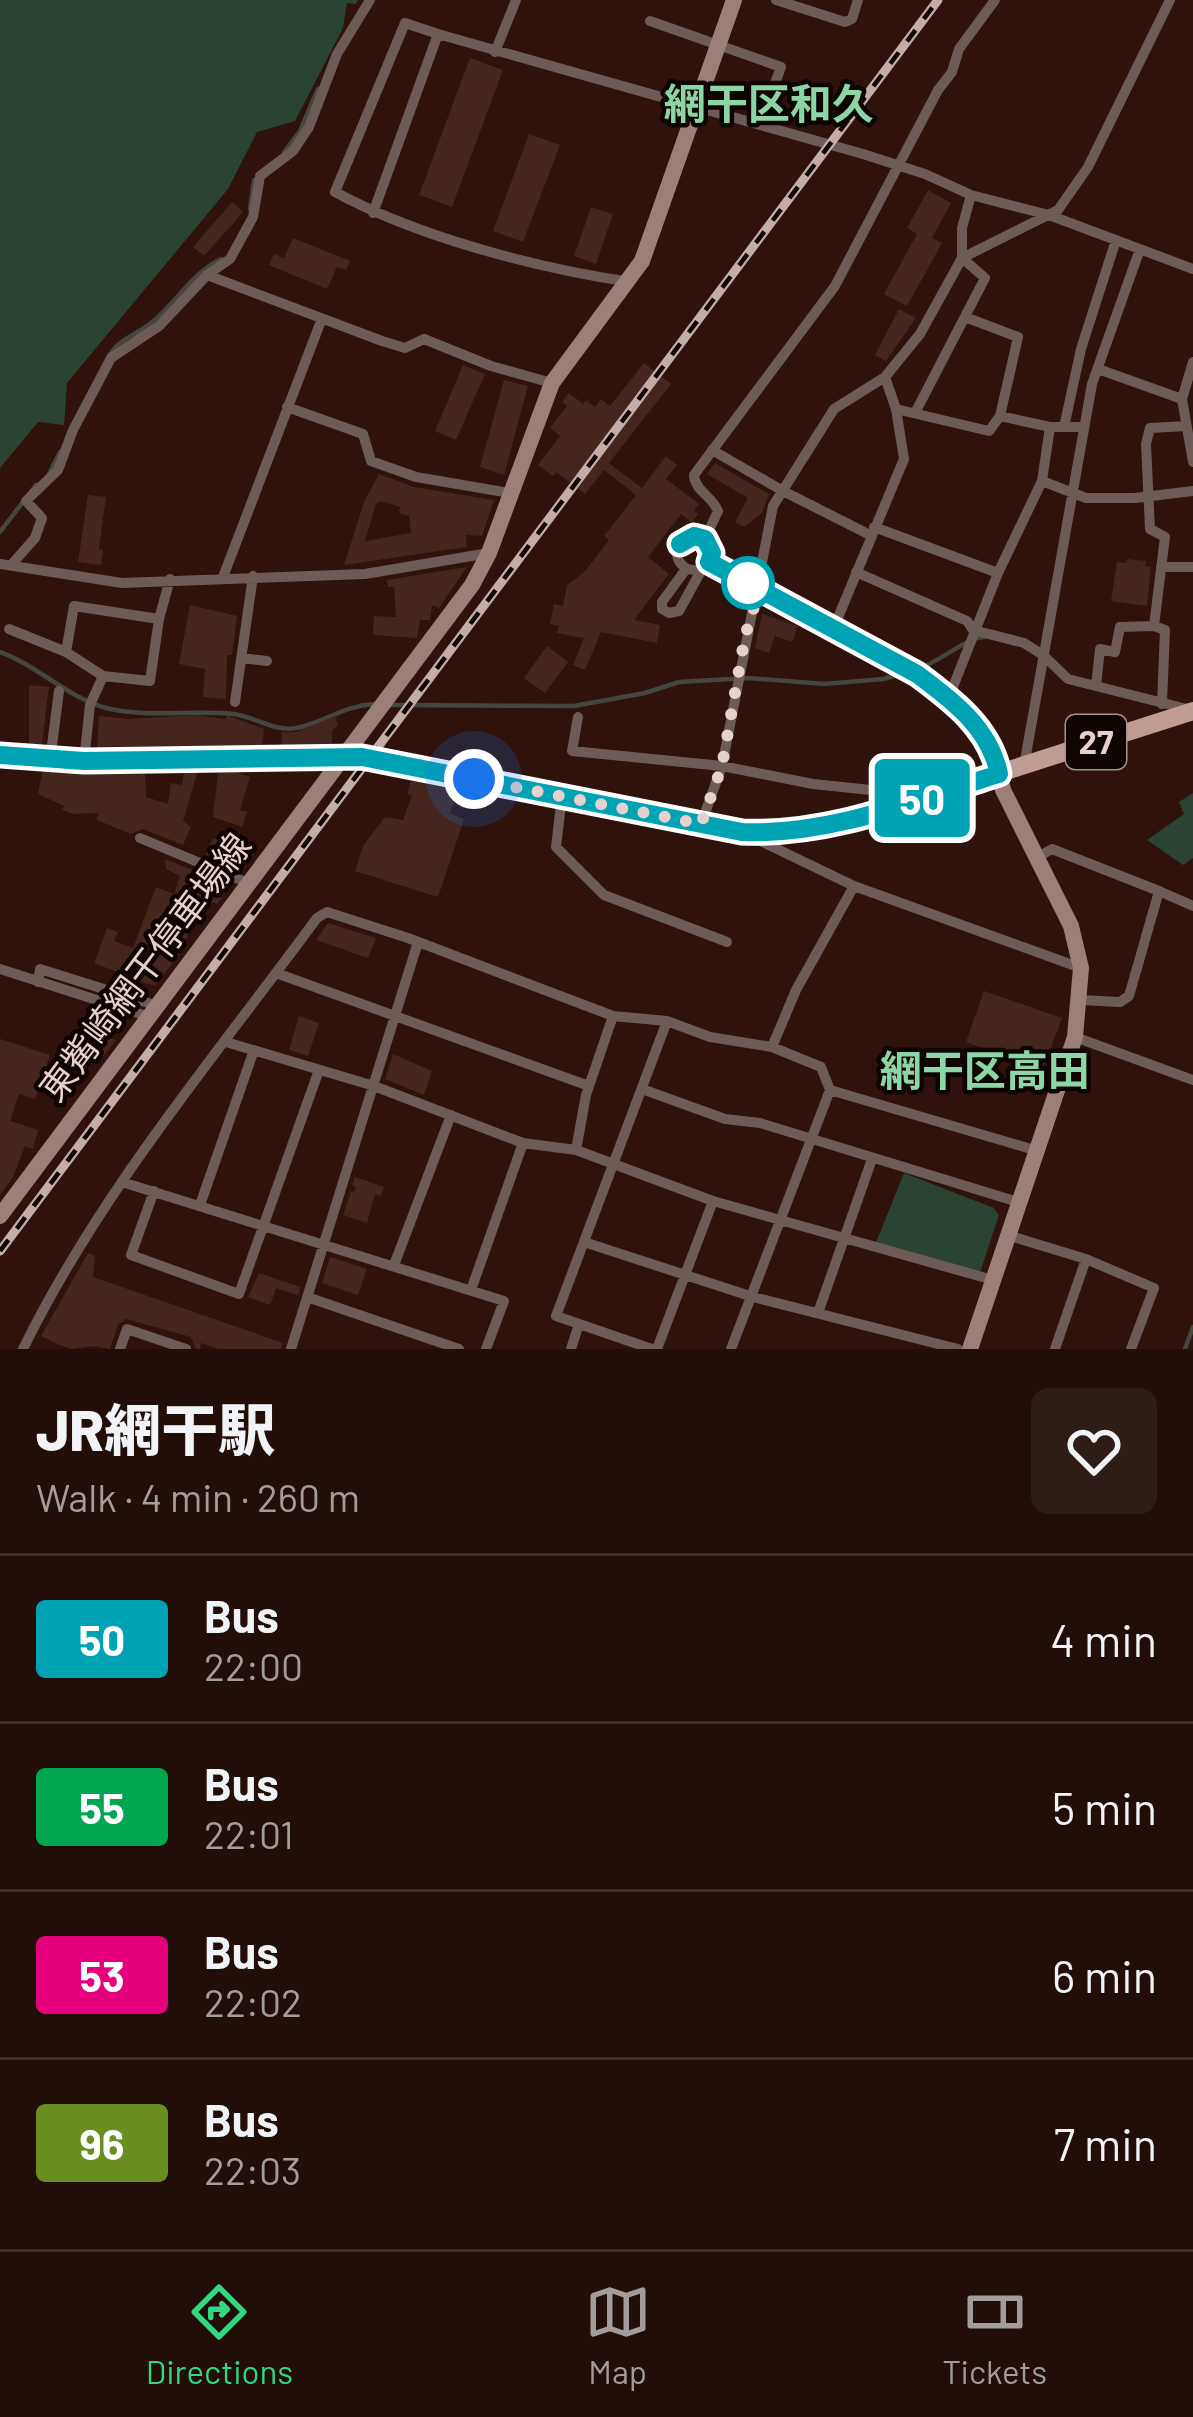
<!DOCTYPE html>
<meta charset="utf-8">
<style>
:root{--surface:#220e08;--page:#2e1c16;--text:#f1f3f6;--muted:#a29c9c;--line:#3f2e29;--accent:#31d882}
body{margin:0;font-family:Barlow,"Noto Sans JP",sans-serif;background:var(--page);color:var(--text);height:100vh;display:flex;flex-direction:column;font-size:45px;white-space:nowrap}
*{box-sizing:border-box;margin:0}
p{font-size:39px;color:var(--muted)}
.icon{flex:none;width:66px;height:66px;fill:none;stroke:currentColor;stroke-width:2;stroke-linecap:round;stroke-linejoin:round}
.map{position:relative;height:1349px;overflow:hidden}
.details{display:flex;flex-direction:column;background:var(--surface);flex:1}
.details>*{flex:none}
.badge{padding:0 24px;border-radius:9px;font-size:42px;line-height:78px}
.you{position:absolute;width:60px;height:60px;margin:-30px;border:9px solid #fff;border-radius:50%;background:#1a73e8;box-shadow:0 0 0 18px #1a73e833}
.map>.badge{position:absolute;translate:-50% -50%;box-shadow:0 0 0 6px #fff}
.round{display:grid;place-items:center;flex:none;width:126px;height:126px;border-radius:18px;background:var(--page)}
.overview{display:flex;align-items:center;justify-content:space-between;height:204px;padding:0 36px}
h1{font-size:57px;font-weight:800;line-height:90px}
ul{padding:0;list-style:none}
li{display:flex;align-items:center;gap:36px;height:168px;padding:0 36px;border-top:3px solid var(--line)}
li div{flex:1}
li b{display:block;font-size:45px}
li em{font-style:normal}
li .badge{min-width:132px;font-weight:700;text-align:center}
.tab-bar{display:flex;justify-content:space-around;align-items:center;height:168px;border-top:3px solid var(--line);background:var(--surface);font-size:33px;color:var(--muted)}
.tab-bar a{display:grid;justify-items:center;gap:6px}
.tab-bar .active{color:var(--accent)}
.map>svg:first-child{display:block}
.green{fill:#2a4333}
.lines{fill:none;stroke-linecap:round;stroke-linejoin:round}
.stream{stroke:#45463f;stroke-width:4.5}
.building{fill:#44261f;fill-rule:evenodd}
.street{stroke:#6c5b57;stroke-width:10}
.secondary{stroke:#9b8079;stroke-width:16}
.primary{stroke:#c09c93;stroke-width:18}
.rail-casing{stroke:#c3ada8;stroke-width:9}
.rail{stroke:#0e0402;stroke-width:4.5;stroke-dasharray:14;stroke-linecap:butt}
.line-casing{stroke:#fff;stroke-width:27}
.line{stroke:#00a3b4;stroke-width:18}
.walk{stroke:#e6d1cc;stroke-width:12;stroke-dasharray:0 21.6}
.stop-dot{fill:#fff;stroke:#00a3b4;stroke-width:6}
.labels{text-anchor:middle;stroke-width:9;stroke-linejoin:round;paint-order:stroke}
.shield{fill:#0e0402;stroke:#a5948f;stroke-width:3}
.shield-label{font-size:33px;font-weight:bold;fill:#e6d1cc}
.street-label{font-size:36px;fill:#e6d1cc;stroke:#0e0402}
.quarter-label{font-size:42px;font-weight:bold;fill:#8cd5a5;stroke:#0e0402}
</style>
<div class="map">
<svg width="1193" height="1349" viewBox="0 0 1193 1349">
<rect width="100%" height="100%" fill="#2e120b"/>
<!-- green -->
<path class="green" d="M0 0H358L356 4 347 3 343 28 295 121 257 132 228 189 67 383 64 425 38 422 0 468Z
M1193 793V858L1183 865 1147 840 1184 814 1179 802Z
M904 1173 994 1208 999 1215 981 1270 977 1272 875 1245Z"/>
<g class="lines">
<!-- stream -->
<path class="stream" d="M284 152 300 131 318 89
M250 209 254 180
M109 356C118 341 132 336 147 326 175 306 190 274 221 259
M49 474 60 452
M0 532 36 485
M0 652C37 665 68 698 106 708 147 718 192 710 234 714 255 717 275 732 296 728 325 723 341 706 375 704
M915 670C941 662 965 638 984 637
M392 705 574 706 645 693 679 682 748 678 824 684 883 679 904 673
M1185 1349 1193 1327"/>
</g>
<!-- building -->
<path class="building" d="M470 58 503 70 452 207 419 195Z
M529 134 560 145 523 242 493 231Z
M928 190 951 203 932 238 942 243 907 306 884 294 917 234 907 228Z
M232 202 243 212 204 256 193 247Z
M591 207 613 214 596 264 574 256Z
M293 238 350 261 346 270 337 267 327 289 269 265 274 254 284 258Z
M899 309 916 318 886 361 875 355Z
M644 363 671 384 609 463 642 488 666 456 677 465 666 479 699 504 694 511 698 514 692 523 681 514 648 557 669 574 634 620 660 625 657 643 601 632 585 670 573 665 584 638 557 633 559 626 550 624 554 604 563 606 567 586 586 570 609 540 604 536 636 495 604 470 585 494 556 472 553 476 538 465 560 436 550 428 567 406 562 402 569 393 583 404 586 400 595 407 601 399 610 406Z
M463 365 485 374 456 440 435 431Z
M504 380 528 386 504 475 480 467Z
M715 463 769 494 762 513 745 527 735 522 748 498 707 474Z
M379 474 414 487 494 500 482 536 466 535 467 547 344 565 364 502ZM381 501 400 507 399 513 409 516 411 533 365 541 376 504Z
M88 495 106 497 99 549 103 550 101 565 78 562Z
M1127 559 1146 561 1145 566 1151 567 1147 606 1111 601 1117 562 1126 563Z
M467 567 439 608 432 605 430 620H420L417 638 373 635 374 616 396 617 394 587H388L387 580Z
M190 605 237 616 232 655H227L226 699 203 697 205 669 179 664Z
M762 614 798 626 792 642 775 636 769 653 755 648Z
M547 646 568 662 545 693 524 678Z
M29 685 49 687 42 744H29Z
M196 715 226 719V715L264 729 262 745 97 747 99 716 129 719Z
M335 716 338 726 332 730V744L282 745 281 732H296Z
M42 772 145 774 146 797 168 804 171 783 182 785 184 773H197L183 821 191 827 183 845 143 829 131 834 97 820 98 813 73 814 62 810 64 806 38 794Z
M235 772 250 777 240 810 247 812 242 827 213 817 218 773Z
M411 781 458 790 450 813 464 819 438 897 355 871 363 846 385 817 403 820 412 795 407 794Z
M213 838 224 843 225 839 254 855 243 870 206 855Z
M165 859 231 886 217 904 187 893 180 909 167 905 161 924 188 934 182 951 155 986 132 979 129 987 113 981 117 972 94 963 107 928 118 932 114 941 133 948 156 887 174 894 180 876 166 869Z
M328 923 376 938 368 958 316 940Z
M984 991 1062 1018 1043 1069 966 1042Z
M299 1016 319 1023 308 1056 289 1050Z
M86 1031 116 1040 99 1062 77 1057Z
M0 1039 50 1055 35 1099 19 1094 10 1121 38 1130 33 1149 25 1146 13 1177 0 1195Z
M393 1054 432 1071 424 1095 385 1079Z
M355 1177 384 1187 381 1196 375 1194 367 1223 343 1215 351 1191 354 1192 356 1187 352 1185Z
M88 1253 95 1256 93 1277 283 1343 281 1349H219L201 1343 200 1349H196L191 1337 126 1319 118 1325 110 1349 94 1346 71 1349 57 1344 41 1336Z
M330 1257 367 1269 358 1295 322 1283Z
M259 1273 300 1287 298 1295 276 1288 270 1305 248 1297Z"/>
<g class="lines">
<!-- street -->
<path class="street" d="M776 0 845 22 852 19 858 0
M650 21 781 67 760 125
M438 34 405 23 335 192C418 237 536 268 630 282
M495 52 516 0
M373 213 438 34 863 154 925 174 971 195 1049 215 1193 269
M207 275 382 341 405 348 424 339 491 366 552 383
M965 317 1018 337 1000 416
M1193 362 1182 399 1193 462
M1098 369 1182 399
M287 407 363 434 371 461 416 477 510 493
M896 409 989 431 1000 416 1050 427H1083
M915 413 985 278 962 258 1058 210 1088 167 1170 0
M1064 427 1081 349 1116 240
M712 450 783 491 870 535
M1042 481 1086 498H1135L1193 491
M874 527 998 573
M677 553a17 17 0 1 1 34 0a17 17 0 1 1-34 0Z
M705 539 718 511C712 496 695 491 694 475L835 286 938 90 952 72 959 49 995 0
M0 564 122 583 365 574 489 553
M12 564 35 538 42 518 26 501 58 470 73 430 111 358 159 326 207 275 230 259 253 217 260 176 293 151 309 127 337 54 370 0
M1161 567H1193
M686 569 662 602V609L669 613 679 611 702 569
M856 572 967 621 973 630 1024 643 1043 655 1068 679 1191 710
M223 577 321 321
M834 627 904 459 896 409 885 377
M9 629 66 652 103 676 150 681 159 619 170 579
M66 652 74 606 159 619
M241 658 267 661
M1096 686 1100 649 1115 652 1120 627 1154 626
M949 697 998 573 1042 481 1050 427
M235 702 253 576
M1162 704 1165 630 1154 626 1165 537 1150 529 1146 444 1150 428 1186 426
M578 717 572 751 722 766 813 784 919 795
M50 761 59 691
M84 761 90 705 103 676
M1024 766 1092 384 1140 249
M562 796 556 847 604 895 727 942
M701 824 722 766 773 506 834 409 885 377 920 334 962 258V228L971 195
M750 836 854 886 1081 968
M140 838 248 883
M1036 858 1052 849 1159 891
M0 969 150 1017
M276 973 589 1086
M38 982 40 969 158 1006
M1080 1000 1120 1002 1129 996 1159 891 1193 906
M1075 1037 1193 1080
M226 1042 374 1086 523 1143 576 1150 713 1201 993 1280
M642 1089 725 1119 760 1123 1021 1203
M830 1090 1038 1151
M576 1150 586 1095 613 1016
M122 1182 504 1301 486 1349
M154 1191 131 1255 239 1294 319 1070
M200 1205 254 1050
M1010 1236 1086 1259 1154 1288 1131 1349
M584 1242 753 1297 958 1349
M394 1265 451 1115
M471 1290 523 1143
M307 1297 459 1349
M818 1313 872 1159
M23 1349C100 1192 214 1058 317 918L327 912 408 938 613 1016 667 1021
M120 1349 127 1329 186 1349
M291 1349 418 942
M571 1349 578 1327
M652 1349 556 1316 667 1021 710 1037 772 1047
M657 1349 713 1201
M731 1349 830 1090 821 1067 772 1047 796 990 854 886
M1055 1349 1086 1259"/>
<!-- secondary -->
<path class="secondary" d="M709 562 889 656 960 708 996 757 1003 790 1071 926 1081 968 1075 1037 970 1349
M0 1216 472 585 489 553 552 383 642 261 734 0"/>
<!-- primary -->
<path class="primary" d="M0 755 84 761 362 757 742 832C817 835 885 809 956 787 1035 762 1114 737 1193 711"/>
<defs>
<path id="rail" d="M0 1251 938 0"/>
</defs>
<!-- rail casing -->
<use href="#rail" class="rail-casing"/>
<!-- rail -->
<use href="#rail" class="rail"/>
</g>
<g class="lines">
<defs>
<path id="line" d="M0 755 84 761 362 757 742 832C831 836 915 800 999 774 990 728 952 700 917 674L709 562 712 553 705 539 694 536 680 544"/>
</defs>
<!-- line casing -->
<use href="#line" class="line-casing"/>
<!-- line -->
<use href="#line" class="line"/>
<!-- walk -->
<path class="walk" d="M474 779 701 824 722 766 745 636 760 588 748 583"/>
</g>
<!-- markers -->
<circle class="stop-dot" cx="748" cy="583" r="24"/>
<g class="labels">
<!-- shield labels -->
<rect class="shield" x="1066" y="715" width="60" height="54" rx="9"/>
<g class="shield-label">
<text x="1096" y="754">27</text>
</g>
<!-- street labels -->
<g class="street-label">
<text transform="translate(145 967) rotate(-53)" y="13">東觜崎網干停車場線</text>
</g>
<!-- quarter labels -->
<g class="quarter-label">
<text x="769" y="119">網干区和久</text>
<text x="985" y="1086">網干区高田</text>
</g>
</g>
</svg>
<div class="you" style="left:474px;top:779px"></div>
<b class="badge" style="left:922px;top:798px;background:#00a3b4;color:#fff">50</b>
</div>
<section class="details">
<div class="overview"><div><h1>JR網干駅</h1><p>Walk · 4 min · 260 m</p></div><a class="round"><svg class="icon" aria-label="heart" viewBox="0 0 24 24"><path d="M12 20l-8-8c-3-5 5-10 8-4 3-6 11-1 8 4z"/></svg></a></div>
<ul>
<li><span class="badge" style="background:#00a3b4;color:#fff">50</span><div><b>Bus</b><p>22:00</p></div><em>4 min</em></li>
<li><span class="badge" style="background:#00a651;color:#fff">55</span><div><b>Bus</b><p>22:01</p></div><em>5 min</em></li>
<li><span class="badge" style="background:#e6007e;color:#fff">53</span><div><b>Bus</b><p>22:02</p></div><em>6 min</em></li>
<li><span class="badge" style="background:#6b8e23;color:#fff">96</span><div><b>Bus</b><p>22:03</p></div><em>7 min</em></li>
</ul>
</section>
<nav class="tab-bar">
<a class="active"><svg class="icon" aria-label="directions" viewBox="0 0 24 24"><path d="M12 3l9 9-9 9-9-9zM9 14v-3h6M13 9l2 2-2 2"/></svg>Directions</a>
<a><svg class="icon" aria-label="map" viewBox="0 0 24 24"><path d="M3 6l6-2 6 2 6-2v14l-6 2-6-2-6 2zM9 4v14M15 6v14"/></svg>Map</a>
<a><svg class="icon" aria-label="tickets" viewBox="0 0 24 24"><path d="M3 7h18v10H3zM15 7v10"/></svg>Tickets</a>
</nav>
